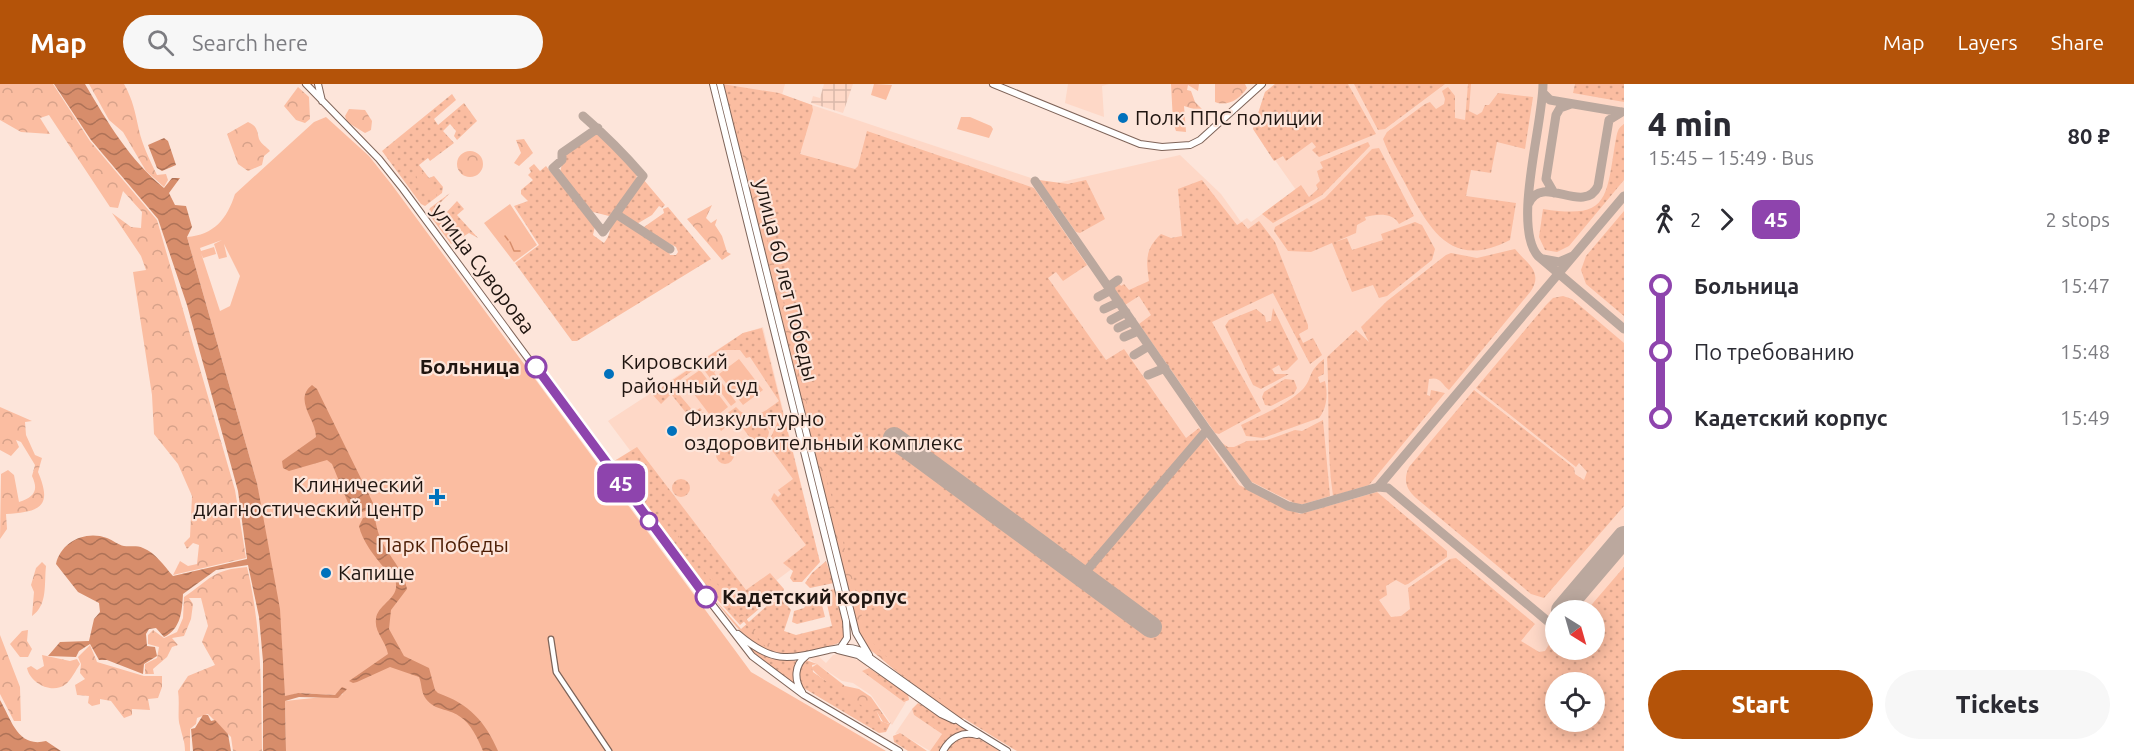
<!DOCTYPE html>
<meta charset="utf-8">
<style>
:root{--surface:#fff;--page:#f7f7f7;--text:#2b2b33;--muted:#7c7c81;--accent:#b45309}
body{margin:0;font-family:Ubuntu,sans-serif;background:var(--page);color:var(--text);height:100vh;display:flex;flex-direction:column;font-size:22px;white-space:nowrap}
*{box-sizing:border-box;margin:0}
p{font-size:20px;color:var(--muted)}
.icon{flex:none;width:33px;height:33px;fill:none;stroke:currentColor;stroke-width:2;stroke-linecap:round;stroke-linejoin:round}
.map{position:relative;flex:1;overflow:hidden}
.panel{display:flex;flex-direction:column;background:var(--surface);width:510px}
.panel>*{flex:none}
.badge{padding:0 12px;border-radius:9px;font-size:21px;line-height:39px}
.needle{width:39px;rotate:143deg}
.controls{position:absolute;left:1545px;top:516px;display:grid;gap:12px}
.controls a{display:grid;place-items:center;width:60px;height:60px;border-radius:50%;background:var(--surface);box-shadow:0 3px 15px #0003;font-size:30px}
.map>.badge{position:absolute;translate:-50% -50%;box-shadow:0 0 0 3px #fff}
.legs{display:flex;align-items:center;gap:9px;height:66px;padding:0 24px;font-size:20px}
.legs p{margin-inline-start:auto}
.headline{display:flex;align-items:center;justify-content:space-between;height:102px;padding:0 24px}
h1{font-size:33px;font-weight:800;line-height:45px}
.primary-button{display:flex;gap:12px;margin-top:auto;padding:12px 24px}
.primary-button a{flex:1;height:69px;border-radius:36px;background:var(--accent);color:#fff;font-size:24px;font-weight:800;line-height:69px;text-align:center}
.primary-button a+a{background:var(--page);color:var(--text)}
ul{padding:0 24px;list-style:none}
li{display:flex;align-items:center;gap:21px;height:66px;font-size:22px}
li i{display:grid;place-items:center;width:9px;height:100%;margin:0 8px;background:currentColor}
li i::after{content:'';width:15px;height:15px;margin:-8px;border:4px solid;border-radius:50%;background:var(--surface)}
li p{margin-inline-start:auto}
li:first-child i{background:linear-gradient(#0000 50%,currentColor 0)}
li:last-child i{background:linear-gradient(currentColor 50%,#0000 0)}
header{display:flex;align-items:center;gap:36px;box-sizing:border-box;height:84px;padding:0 30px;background:var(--accent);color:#fff}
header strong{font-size:28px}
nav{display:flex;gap:33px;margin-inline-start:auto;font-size:21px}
.search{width:420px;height:54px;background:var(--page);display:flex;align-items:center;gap:15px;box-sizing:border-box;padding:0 21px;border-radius:33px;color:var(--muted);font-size:22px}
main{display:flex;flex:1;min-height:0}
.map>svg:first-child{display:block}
.built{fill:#fed8c7;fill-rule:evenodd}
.industrial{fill:url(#industrial-grid)}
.grass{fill:url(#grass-dots);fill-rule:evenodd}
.forest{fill:url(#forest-crowns)}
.park{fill:#fbbda1;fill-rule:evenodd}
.water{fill:url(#water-waves)}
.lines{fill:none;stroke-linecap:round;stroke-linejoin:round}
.stream{stroke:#d78d6b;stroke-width:1.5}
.taxiway{stroke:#bba89e;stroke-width:9}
.runway{stroke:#bba89e;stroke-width:22}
.minor-casing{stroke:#7e6459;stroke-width:7}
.major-casing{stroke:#7e6459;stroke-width:8}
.minor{stroke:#fff;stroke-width:4.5}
.major{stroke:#fff;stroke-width:6}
.line-1-casing{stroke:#fff;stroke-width:14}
.line-1{stroke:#8e44ad;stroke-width:9}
.poi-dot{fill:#0071bc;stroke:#fde5da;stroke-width:2}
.stop-1-dot{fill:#fff;stroke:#8e44ad;stroke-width:3}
.labels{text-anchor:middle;stroke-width:4.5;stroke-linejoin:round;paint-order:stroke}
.poi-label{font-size:21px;fill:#1f1510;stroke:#fde5da;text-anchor:start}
.street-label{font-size:21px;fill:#1f1510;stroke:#fde5da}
.stop-label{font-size:21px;font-weight:bold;fill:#1f1510;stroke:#fde5da;text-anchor:end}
.park-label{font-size:21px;fill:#4d1e05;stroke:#fde5da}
</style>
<header>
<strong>Map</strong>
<div class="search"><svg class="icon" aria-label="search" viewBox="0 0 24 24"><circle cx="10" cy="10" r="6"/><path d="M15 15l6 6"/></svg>Search here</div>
<nav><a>Map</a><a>Layers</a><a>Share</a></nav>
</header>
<main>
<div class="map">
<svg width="1624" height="667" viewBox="0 0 1624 667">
<defs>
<pattern id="industrial-grid" width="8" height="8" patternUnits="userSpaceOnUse" patternTransform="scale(1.5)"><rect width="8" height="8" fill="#fed8c7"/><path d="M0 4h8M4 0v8" fill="none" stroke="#d9b8aa"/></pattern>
<pattern id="grass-dots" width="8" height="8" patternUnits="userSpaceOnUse" patternTransform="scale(1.5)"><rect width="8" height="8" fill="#fbbda1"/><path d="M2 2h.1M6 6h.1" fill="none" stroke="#d7a28a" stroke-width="1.8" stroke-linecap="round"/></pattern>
<pattern id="forest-crowns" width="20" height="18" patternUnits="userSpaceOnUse" patternTransform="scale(1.5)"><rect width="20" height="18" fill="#fbbda1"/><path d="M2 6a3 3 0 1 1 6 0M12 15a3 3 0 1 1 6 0" fill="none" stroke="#d7a28a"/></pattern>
<pattern id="water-waves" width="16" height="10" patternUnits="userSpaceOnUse" patternTransform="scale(1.5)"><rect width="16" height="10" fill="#d78d6b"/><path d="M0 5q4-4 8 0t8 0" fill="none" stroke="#ae7257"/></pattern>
</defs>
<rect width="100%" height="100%" fill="#fde5da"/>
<!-- built -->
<path class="built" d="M725 0H785L782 11 1037 96 1057 99 1180 71 1221 110 1241 138 1247 134 1251 138 1296 106 1253 45 1265 8 1275 0H1624V667H1026ZM1556 526H1594V566H1556ZM1556 598H1594V638H1556Z
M1068 0H1109L1102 2 1104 33 1065 19Z
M763 243 817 466 745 520 608 337 743 249Z
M841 570 866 579 867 584 906 618 892 641 871 611 853 599 842 597 809 575 818 572 826 579 833 571Z
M912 625 914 631 942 650 930 667 900 649 895 650Z"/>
<!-- industrial -->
<path class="industrial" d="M824 0H853L843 29 811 19 813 12 820 14Z"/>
<!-- grass -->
<path class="grass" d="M722 0 779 9 812 21 813 26 800 70 855 85 858 82 867 47 1034 104 1087 181 1063 197 1056 188 1048 194 1106 276 1124 265 1186 354 1199 344 1239 401 1300 430 1377 408 1447 467V473L1408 500 1405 501 1396 496 1386 502 1387 511 1379 516 1391 533 1401 532 1410 525 1408 504 1450 475 1456 474 1535 540 1521 557 1539 568 1545 567 1555 551 1556 566H1594V526H1587L1624 483V667H1017C983 646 870 580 858 546 844 508 842 461 828 428L748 105 747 87 743 82ZM1556 598H1594V638H1556Z
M1275 0H1348L1376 50 1319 73 1312 66 1316 63 1312 58 1286 77 1283 72 1274 77 1253 45 1265 8Z
M1354 0H1445L1385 45 1378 46Z
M1468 0H1471L1469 27 1477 31 1482 28 1485 21H1489L1498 9 1533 13 1525 65 1497 58 1491 89 1471 86 1466 112 1516 119 1510 156C1454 185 1432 150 1408 105 1400 89 1389 72 1383 55L1387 48 1425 20 1430 18 1436 25 1444 20 1445 15 1442 7 1448 3 1455 12V34L1465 36Z
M1575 0H1624V18L1573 9Z
M452 10 456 16 434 35 438 41 464 19 477 37 457 56 454 52 456 47 450 40 443 47 454 59 430 77 428 74 419 81 429 94 434 92 443 103 442 109 425 122 421 120 382 67Z
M1624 40V96L1569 162 1557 168 1545 166 1539 153 1543 125C1607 135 1606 117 1615 60 1617 52 1616 45 1624 40Z
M596 46 615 61 637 90 636 97 613 130 609 132 589 127 560 88 565 68Z
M1368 58 1370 62 1322 111 1273 139 1262 130 1301 101 1309 113 1318 105 1316 101 1320 97 1317 87 1323 84 1320 78Z
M1379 64 1414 132 1399 140C1393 128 1376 130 1365 133L1366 136 1357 141 1356 149 1335 158 1347 154 1352 166 1383 156 1381 150 1415 138 1422 141 1435 165 1432 176 1387 212 1379 214 1373 201 1352 208 1332 159 1311 168 1288 167 1274 147 1275 143 1325 114 1372 65Z
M534 80 540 87 546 82 595 142 593 151 604 159C613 148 608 142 615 132L618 133 668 166 670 171H676L678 168 676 163 643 146 644 143 664 129 663 125 668 123 711 175 577 257H572L515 179 539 161 514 122 528 117 521 110V106L533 96 528 91 531 88 529 84Z
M643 95 665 121 662 124 659 122 652 131 635 141 623 131 620 126Z
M1039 96 1068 100 1086 96 1105 135 1080 149 1076 148Z
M1202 96 1237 141 1242 138 1248 145 1259 137 1275 158 1308 241V245L1299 250 1303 259 1313 254 1322 271 1310 280 1273 209 1212 238 1261 327 1219 350 1215 349 1139 240 1151 231 1139 212 1125 221 1112 202 1118 198 1121 202 1124 200 1129 206 1149 197C1146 176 1145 165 1161 150L1171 154 1182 152 1178 105Z
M450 109 437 122 445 130 457 117 464 125 457 131 478 154 469 149 451 160 428 129 430 124Z
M1624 127V232L1586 200 1581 186 1586 172Z
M1515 165C1525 178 1544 187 1531 207L1449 306C1442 301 1441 292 1429 295L1427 311 1430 312 1431 306 1445 309 1369 401 1333 412C1326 365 1330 320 1327 273L1356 246 1369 258 1361 243 1387 217 1446 171 1451 169 1477 174Z
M1563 212 1572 215 1624 259V422L1544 514 1531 510 1416 414C1406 405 1403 396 1409 383L1474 306 1574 384 1575 390 1584 396 1587 388 1579 379 1576 383 1476 304 1546 221 1553 214Z
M1273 224 1298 275 1287 286 1282 287 1279 281 1272 285 1275 290H1289L1261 305 1253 301 1225 242 1229 236 1256 225 1265 232 1266 238 1271 237Z
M762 244 820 478 802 498H793L790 494 793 487 783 479 806 461 771 415 774 409 778 413 781 410 778 406 793 395 771 365 774 361 770 355 780 333 778 332 770 346 764 337 769 348 767 358 757 363 736 335 721 347 715 338 736 323C751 340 764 328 779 317L750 273 746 274 740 266H720L713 277 715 289 705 277 672 302 694 328 700 324 702 326 695 330 698 334 703 328 706 332 695 340 671 310 661 320 652 310 743 249Z
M1324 275V290L1318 293 1320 299 1325 297C1328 310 1327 324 1319 334L1263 354 1246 352 1241 341C1261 331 1287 321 1303 305 1313 294 1307 288 1324 275Z
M1285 295 1294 296 1297 304 1294 310 1271 322 1265 321 1262 313 1264 308Z
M1323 336 1330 412 1304 420H1296L1248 396 1219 357 1228 363H1234L1247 357 1267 356 1295 346 1302 347Z
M716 371a9 9 0 1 1 18 0a9 9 0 1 1-18 0Z
M637 363 746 506 770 489 784 505 782 513 765 520 740 541 689 484 611 379Z
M672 404a9 9 0 1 1 18 0a9 9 0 1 1-18 0Z
M826 477 834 499 810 504 805 499 812 489Z
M835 505 845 540 844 556C835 562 823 563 813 566 758 580 741 548 710 510L741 545 770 519 783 516 791 526 784 547 796 551 832 542 824 507Z
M819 509 825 533 797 540 792 538 794 527 804 524 812 511Z
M743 557 772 575 797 577 794 599 759 575Z
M806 576 817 580 812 581 813 588 820 593 877 628 881 637 889 640 891 638 886 648 879 649 802 603 799 594 801 580Z
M869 584 908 610 909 616 904 618 862 587Z
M918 619 967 646 947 656 939 667H930L942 650 914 631 912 625Z
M900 649 902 650 927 667H908L894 658 893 652Z
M963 653H976L1000 667H946L955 656Z"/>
<!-- forest -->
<path class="forest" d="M0 0H53L90 57 157 136 235 406 246 474 173 491 180 477 188 482 197 480 199 461 193 459 187 465 184 459 190 453 192 412 178 380 154 350 152 311 133 188 146 186 141 172 112 129 131 143 141 144 142 128 123 107 118 124 110 123 49 31 40 34 50 50 21 48 0 36Z
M89 0H124C133 16 135 28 139 46 142 60 150 77 157 91L166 90 168 96 164 103 146 87 123 48 109 36Z
M1171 0H1199L1198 7 1188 1 1187 6 1191 7 1195 18 1206 29 1184 22 1186 48 1176 47 1173 38Z
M1215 0H1245L1247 4C1240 15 1228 23 1215 18Z
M298 3 309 13 310 35 305 39 296 36 284 22Z
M731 24 746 70 793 256 791 259 788 258Z
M349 25 365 26 372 37 371 46 365 49 347 38 345 32Z
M248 38C257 42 257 46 259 55 261 60 267 63 270 67L264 72 262 81 248 87 238 80 227 50Z
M524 55 533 69 519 82 514 79 521 69 516 56Z
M457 80a13 13 0 1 1 26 0a13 13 0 1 1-26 0Z
M421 87 436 106V113L431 112 420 103 416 91Z
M712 121 706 134 711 139 717 135 715 141 722 152 727 168 731 170 722 176 687 135Z
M792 264 815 349 811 351 791 271Z
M0 323 32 337 25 338 26 351 35 371 42 374 38 388C53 423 40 428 6 430L7 445 0 455 1 390 8 386 14 391 19 418C34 413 39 407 32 392L35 381 21 358 16 356 19 363 11 372 0 366Z
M812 354 824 383 867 552 883 570 964 634 961 635 865 562 859 546Z
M667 438 735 522 762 553 781 569 766 563 732 524Z
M42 478 46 482C44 500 48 521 32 532L34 508 31 501 36 484Z
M247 483C262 546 261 603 262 667H233L231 653 208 630 197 634 196 640 190 645V667H185C185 657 182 652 180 642 177 634 180 620 178 607L188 592 215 581 202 558 208 542 201 514H189L193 520 191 535 184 552 172 554 178 561 172 563 167 573 153 585 154 590H145V580L157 574 159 563 148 560V551L153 546 164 554 177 548 183 534 184 513C211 495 211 486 247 483Z
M28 546 27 557 32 565 28 573H20L10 560 22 547Z
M0 551 20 603 21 637H14L0 610Z
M90 561 97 578 144 592H162V603L158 614 148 615 150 626 132 625V631L124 634 111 617 100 615V620L92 622 88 619 89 612 77 611 75 601 85 595 80 589 81 580 78 573Z
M42 571 70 577 77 575 80 580C76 586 71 596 66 600 52 611 30 599 27 584L31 582 37 586 44 582Z
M817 580 845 602 859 605 871 613 890 640 883 638 877 628 868 626 820 593 811 584Z"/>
<!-- park -->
<path class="park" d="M874 0 892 1 886 16 871 11Z
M326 33 369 72 392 101 751 588 886 667H286L285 617 342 611 346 604 335 611 298 609 285 613 257 399 187 153C214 151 227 135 235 110L314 38ZM222 156 214 160 219 175 227 173 224 160 240 192 230 222 220 227 201 169 203 174 216 170 214 163 201 167 200 164Z
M961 33H970L991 42 993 45 989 54 957 45Z
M510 120 537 161 514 178 484 139Z
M739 275 763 306 743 321 719 290Z
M706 278 736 318 731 322 701 282Z
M700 286 728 323 713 335 684 297Z"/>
<!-- water -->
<path class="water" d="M54 0H85C108 39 129 75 164 104L172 94H180L169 109 175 121 186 122 192 143 187 153 257 399 280 525 285 612 298 609 335 611 342 603 347 605 338 614 299 613 285 617 286 667H263V577L259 533 248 481 216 486 183 510C182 527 181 545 164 553L156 544 149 545 146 550 147 562 155 563 157 572 144 580 143 590 107 576H99L90 560 79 567 76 573 48 572 60 558 89 557 94 535 100 528 99 519 78 508 56 480C61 458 85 446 107 454 113 456 118 461 124 462 130 463 137 461 143 464 156 469 164 482 173 492L247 475 238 407 187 221 158 135 91 56Z
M164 54 168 57 176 81 162 87 157 84 148 61Z
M312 301 317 305 373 419 371 425 353 431 332 380 327 376 289 387 283 384 282 377 316 353C316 335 293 316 312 301Z
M371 432 375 433C378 466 402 478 407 505L391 526 389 545 404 572 429 584 435 606 438 609C469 620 485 637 498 667H483C478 655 471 639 459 632 448 624 435 627 426 615 421 609 422 600 419 593L390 583 357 598 353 599 349 597 388 570C386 557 374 548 376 535 377 521 398 515 396 500 396 492 390 490 385 485 375 473 362 457 359 442L363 434Z
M0 616C12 637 18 664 46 657L61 667H0Z
M203 631H208L211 637 215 636 228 650 231 667H193L191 645 195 644Z"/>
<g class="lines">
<!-- stream -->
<path class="stream" d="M505 152 508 156
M510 158 514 167H520"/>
<!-- taxiway -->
<path class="taxiway" d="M1543 0C1543 40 1512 142 1538 172L1624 245
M1543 9 1550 16 1621 28
M583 32C605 51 624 70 643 92L603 148 553 84 562 76V69L598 44
M1035 97 1207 346 1249 402 1288 422 1302 425 1378 403 1388 404 1551 540
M1554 109 1546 95 1556 31 1560 24 1571 20
M1529 119C1542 89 1584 132 1598 102L1609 36 1622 28
M616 130 670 165
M1543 175 1559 178 1573 172
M1110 205 1111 201 1118 196
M1098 213 1111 206
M1104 225 1119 218
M1111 236 1126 228
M1118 244 1132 237
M1124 253 1138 247
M1134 271 1149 262
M1148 291 1165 284
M1378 403 1624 112
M1082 492 1207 346"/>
<!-- runway -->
<path class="runway" d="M894 354 1151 543
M1562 526 1624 453"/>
<defs>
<path id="minor" d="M551 555 556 588 609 667"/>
<path id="major" d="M306 0 379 75 403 105 660 453 752 572 804 611 899 667
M318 0 322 17
M713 0 846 537 847 554 841 563
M720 0 856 549 869 571
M993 0 1140 60 1162 63 1190 61 1200 56 1262 0
M738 550C772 579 786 576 828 566 839 564 848 562 859 566L963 640 1007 667
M838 566 858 571 941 630 954 636
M802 608C794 596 794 581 806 572
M943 667C950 654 962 647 977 651"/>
</defs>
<!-- minor casing -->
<use href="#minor" class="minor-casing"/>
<!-- major casing -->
<use href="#major" class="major-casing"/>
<!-- minor -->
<use href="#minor" class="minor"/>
<!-- major -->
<use href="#major" class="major"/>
</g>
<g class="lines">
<defs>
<path id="line-1" d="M536 283 706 513"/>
</defs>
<!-- line-1 casing -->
<use href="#line-1" class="line-1-casing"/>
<!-- line-1 -->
<use href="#line-1" class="line-1"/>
</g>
<!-- markers -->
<g class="poi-dot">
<circle cx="1123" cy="34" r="6"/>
<circle cx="609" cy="290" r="6"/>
<circle cx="672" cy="347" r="6"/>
<path d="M434 404h6v6h6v6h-6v6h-6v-6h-6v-6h6z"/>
<circle cx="326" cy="489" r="6"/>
</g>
<g class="stop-1-dot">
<circle cx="536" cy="283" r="10"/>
<circle cx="649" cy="437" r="8"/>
<circle cx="706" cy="513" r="10"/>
</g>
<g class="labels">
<!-- poi labels -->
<g class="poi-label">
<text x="1135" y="41">Полк ППС полиции</text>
<text x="621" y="285">Кировский<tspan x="621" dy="24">районный суд</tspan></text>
<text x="684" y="342">Физкультурно<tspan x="684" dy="24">оздоровительный комплекс</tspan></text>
<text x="424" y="408" text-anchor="end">Клинический<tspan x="424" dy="24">диагностический центр</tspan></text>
<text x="338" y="496">Капище</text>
</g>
<!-- street labels -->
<g class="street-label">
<text transform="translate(483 185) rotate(53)" y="7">улица Суворова</text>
<text transform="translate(786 196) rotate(76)" y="7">улица 60 лет Победы</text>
</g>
<!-- stop labels -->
<g class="stop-label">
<text x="520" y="290">Больница</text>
<text x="722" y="520" text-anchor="start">Кадетский корпус</text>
</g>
<!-- park labels -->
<g class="park-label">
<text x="443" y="468">Парк Победы</text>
</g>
</g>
</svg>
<div class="controls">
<a><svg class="needle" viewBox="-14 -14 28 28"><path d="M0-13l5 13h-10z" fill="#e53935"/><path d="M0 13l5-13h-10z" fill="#7c7c81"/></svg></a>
<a><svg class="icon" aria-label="locate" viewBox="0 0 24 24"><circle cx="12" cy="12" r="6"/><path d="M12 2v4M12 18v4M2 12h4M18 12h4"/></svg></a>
</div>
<b class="badge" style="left:621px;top:399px;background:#8e44ad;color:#fff">45</b>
</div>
<section class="panel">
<div class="headline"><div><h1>4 min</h1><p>15:45 – 15:49 · Bus</p></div><b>80 ₽</b></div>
<div class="legs"><svg class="icon" aria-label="walk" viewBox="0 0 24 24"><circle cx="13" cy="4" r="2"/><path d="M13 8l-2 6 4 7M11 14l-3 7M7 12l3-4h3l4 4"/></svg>2<svg class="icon" aria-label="forward" viewBox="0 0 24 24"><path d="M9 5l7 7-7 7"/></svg><b class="badge" style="background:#8e44ad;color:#fff">45</b><p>2 stops</p></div>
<ul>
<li><i style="color:#8e44ad"></i><b>Больница</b><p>15:47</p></li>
<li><i style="color:#8e44ad"></i><span>По требованию</span><p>15:48</p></li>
<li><i style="color:#8e44ad"></i><b>Кадетский корпус</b><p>15:49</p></li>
</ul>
<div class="primary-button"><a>Start</a><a>Tickets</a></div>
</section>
</main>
